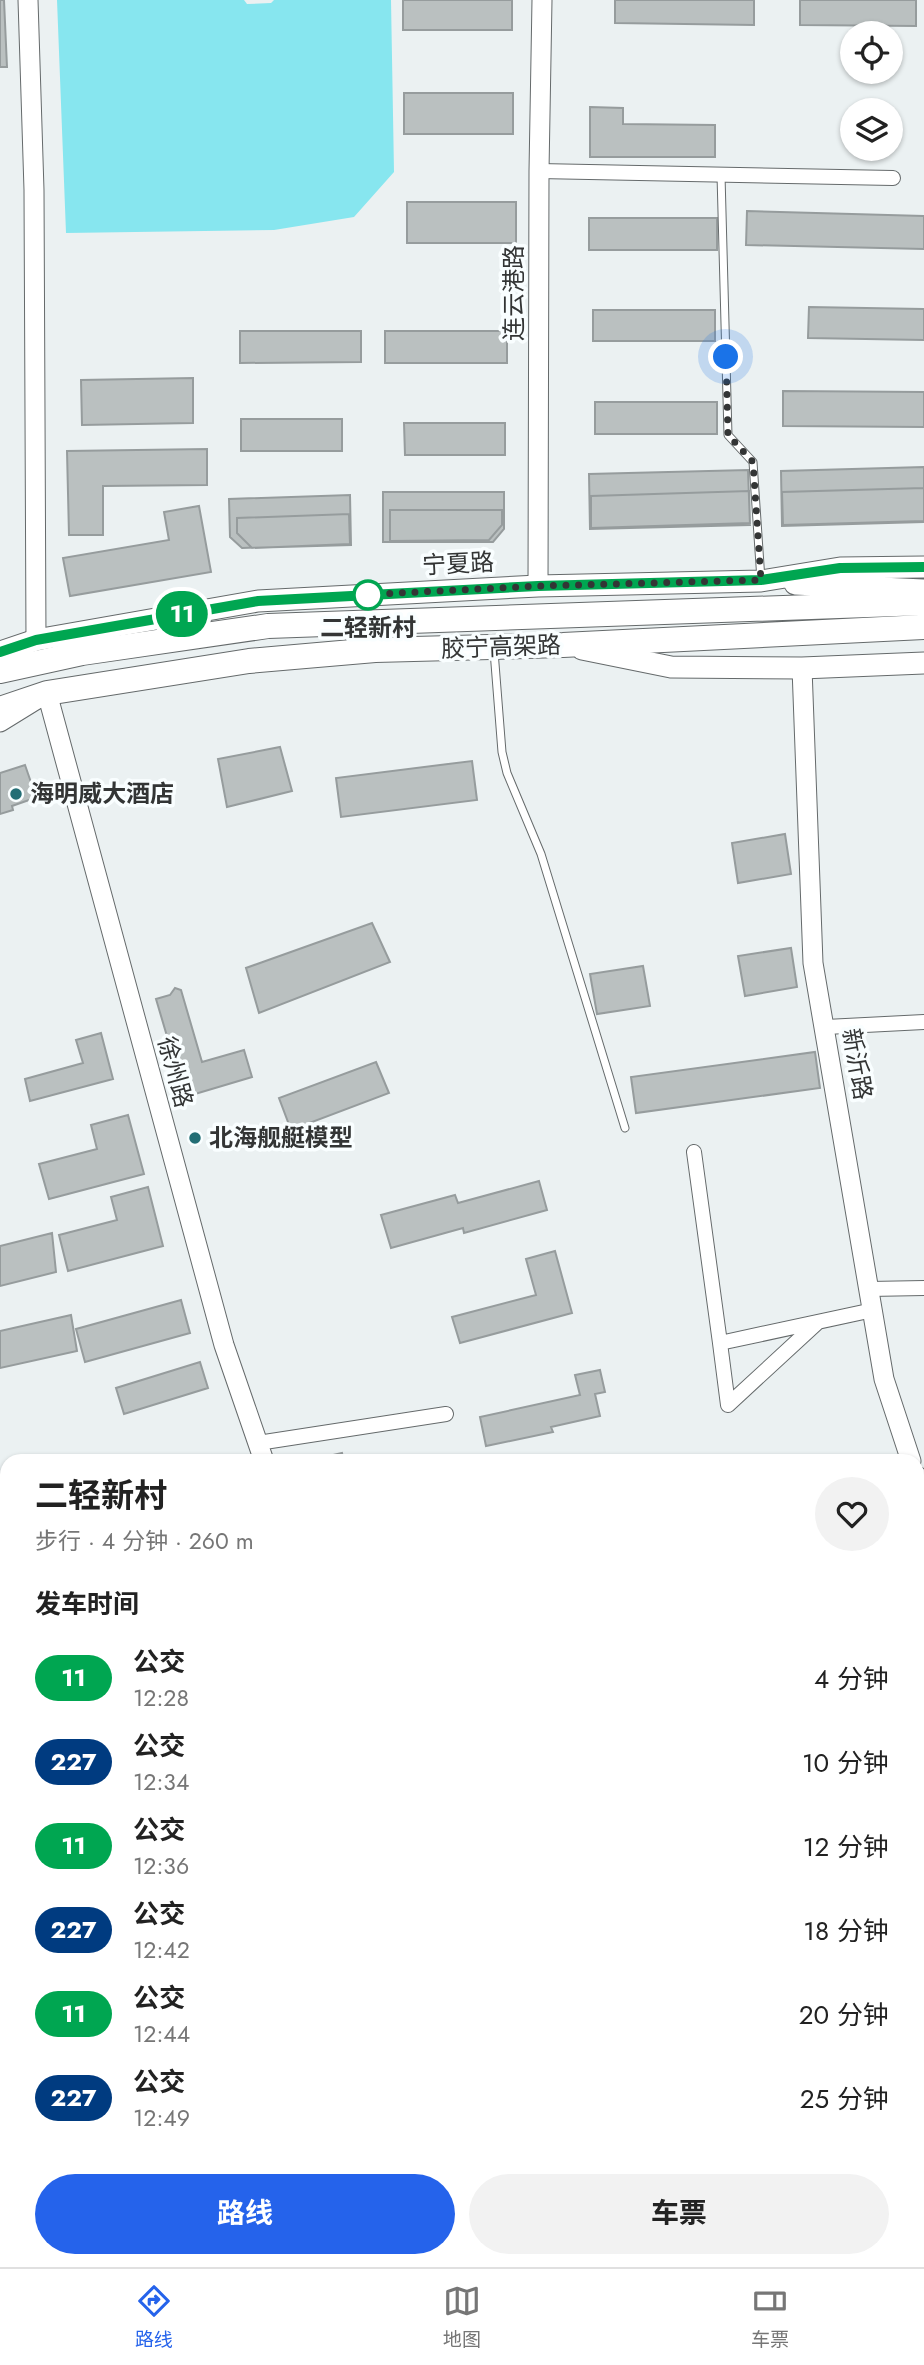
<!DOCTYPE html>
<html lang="zh">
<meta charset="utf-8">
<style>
:root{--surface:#fff;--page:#f2f2f2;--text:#222;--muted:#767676;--line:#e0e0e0;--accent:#2563eb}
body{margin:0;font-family:Jost,"Noto Sans SC",sans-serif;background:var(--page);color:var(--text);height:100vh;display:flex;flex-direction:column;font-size:26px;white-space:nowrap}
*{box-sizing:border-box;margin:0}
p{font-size:23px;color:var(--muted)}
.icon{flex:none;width:38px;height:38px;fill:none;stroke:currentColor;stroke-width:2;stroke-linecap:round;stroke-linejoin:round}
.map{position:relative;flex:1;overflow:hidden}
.sheet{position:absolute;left:0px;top:1454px;width:924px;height:814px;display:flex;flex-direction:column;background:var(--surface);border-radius:21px 21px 0 0;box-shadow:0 2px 5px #0004}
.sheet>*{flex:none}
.badge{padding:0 14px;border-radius:23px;font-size:24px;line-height:46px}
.buttons{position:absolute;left:840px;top:21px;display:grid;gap:14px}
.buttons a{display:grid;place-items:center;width:63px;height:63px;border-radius:50%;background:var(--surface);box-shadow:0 2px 5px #0004;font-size:35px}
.you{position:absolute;width:35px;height:35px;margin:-18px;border:5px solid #fff;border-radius:50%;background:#1a73e8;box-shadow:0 0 0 10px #1a73e833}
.map>.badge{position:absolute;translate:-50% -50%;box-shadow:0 0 0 4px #fff}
h2{padding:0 35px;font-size:26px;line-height:63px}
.round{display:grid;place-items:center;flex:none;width:74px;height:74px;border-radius:37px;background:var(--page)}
.overview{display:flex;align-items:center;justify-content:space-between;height:119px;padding:0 35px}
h1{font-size:33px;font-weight:700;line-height:52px}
.button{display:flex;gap:14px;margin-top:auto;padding:14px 35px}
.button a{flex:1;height:80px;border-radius:42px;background:var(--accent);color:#fff;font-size:28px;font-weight:700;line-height:80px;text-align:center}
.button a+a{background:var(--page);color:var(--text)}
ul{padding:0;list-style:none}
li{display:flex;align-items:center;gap:21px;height:84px;padding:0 35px}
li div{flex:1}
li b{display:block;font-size:26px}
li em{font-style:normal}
li .badge{min-width:77px;font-weight:700;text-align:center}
.dock{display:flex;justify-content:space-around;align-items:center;height:98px;border-top:2px solid var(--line);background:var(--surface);font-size:19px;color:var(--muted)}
.dock a{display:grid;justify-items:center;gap:4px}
.dock .selected{color:var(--accent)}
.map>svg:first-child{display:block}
.built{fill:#d7e5e7}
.green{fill:#87e6ef}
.building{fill:#bac0c0;stroke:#969c9d;stroke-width:2}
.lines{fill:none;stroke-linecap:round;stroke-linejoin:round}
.lane-casing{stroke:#656a6b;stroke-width:9}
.street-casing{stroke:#656a6b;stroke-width:16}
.secondary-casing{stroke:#656a6b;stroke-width:21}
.primary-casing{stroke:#656a6b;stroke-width:23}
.highway-casing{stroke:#656a6b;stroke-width:26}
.lane{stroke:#fff;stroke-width:7}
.street{stroke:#fff;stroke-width:14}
.secondary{stroke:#fff;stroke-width:19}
.primary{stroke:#fff;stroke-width:21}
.highway{stroke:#fff;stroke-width:24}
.line-casing{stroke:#fff;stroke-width:16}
.line{stroke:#00a651;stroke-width:10}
.walk{stroke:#333535;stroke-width:7;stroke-dasharray:0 12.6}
.stop-dot{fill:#fff;stroke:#00a651;stroke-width:3.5}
.poi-dot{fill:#236e75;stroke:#f9feff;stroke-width:2.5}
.labels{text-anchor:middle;stroke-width:7;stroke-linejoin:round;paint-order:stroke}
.street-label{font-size:24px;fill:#333535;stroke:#f9feff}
.stop-label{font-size:24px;font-weight:bold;fill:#333535;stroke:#f9feff}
.poi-label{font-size:24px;font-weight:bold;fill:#333535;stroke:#f9feff;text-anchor:start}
</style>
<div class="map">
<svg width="924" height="2267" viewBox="0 0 924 2267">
<rect width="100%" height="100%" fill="#ebf1f2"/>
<!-- built -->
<path class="built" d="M7 1693V1923L0 1924V1694Z
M7 1956V2261H202L203 2267H0V1957Z
M576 2261H795L797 2267H578Z"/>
<!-- green -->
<path class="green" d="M57 0H244L247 4 271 3 274 0H391L394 172 354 217 274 230 66 233Z
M924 2083V2128L917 2131V2086Z"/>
<!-- building -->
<path class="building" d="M0 0H4L7 67H0Z
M403 0H512V30H403Z
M615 0H754V25L615 23Z
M800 0H916V26L800 25Z
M404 93H513V134H404Z
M590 107 623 108V124L715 125V157H590Z
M407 202H516V243H407Z
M747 211 924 216V249L746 245Z
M589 218H717V250H589Z
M809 307 924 309V340L808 338Z
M593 310H715V341H593Z
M240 331H361V362L240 363Z
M385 331H507V363H385Z
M193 378V423L82 425 81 380Z
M783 391 924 392V427L783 426Z
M595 402H717V434H595Z
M241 419H342V451H241Z
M404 423H505V455H405Z
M207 449V485L103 486V535H69L67 451Z
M924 467V522L782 526 781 471Z
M748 470 750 525 590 529 589 474Z
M924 488V521L783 525 782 492Z
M749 491 750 523 591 528V496Z
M383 492H504V529L493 542H383Z
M350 495 351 545 242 548 230 537 229 499Z
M199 506 211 572 70 596 63 558 169 540 164 512Z
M390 510H502V525L489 540 390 541Z
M349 514 350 544 252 548 237 533V518Z
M280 747 292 791 227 807 218 759Z
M472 761 477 800 341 817 336 778Z
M25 765 33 788 32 799 12 806 13 810 0 814V773Z
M785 834 791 874 738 883 732 843Z
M372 923 390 962 259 1013 246 968Z
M791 948 797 987 745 996 738 956Z
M643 966 650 1006 597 1014 590 974Z
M175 988 181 990 202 1062 244 1050 252 1077 185 1097 156 999 170 995Z
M101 1033 113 1079 30 1101 25 1079 83 1063 76 1040Z
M815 1052 820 1088 636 1113 631 1077Z
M376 1062 389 1093 291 1130 279 1098Z
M128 1115 144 1174 49 1199 39 1164 97 1149 91 1125Z
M539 1181 547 1210 464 1233 463 1228 391 1248 381 1215 455 1195 458 1203Z
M148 1187 163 1246 68 1271 59 1235 117 1220 111 1197Z
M52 1233 56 1272 0 1286V1246Z
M555 1251 572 1313 460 1343 452 1317 536 1295 526 1259Z
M181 1300 190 1333 85 1362 76 1329Z
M71 1315 77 1351 0 1368V1331Z
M200 1362 208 1388 124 1414 116 1388Z
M600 1370 605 1392 595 1394 600 1416 551 1427 553 1432 486 1446 480 1417 580 1395 575 1375Z
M342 1453 344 1461H311V1460Z
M924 1567V1639L917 1622V1570Z
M7 2033V2078L2 2034Z
M924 2193V2230L917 2233V2195Z
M698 2261H780L782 2267H682Z"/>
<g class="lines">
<defs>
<path id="lane" d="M721 175 728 435 753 462 761 580
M494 651 502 752 507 773 541 854 625 1128
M248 2267 268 2261"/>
<path id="street" d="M539 171 893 178
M826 1027 924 1022
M694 1152 720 1343
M869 1289 924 1288
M818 1322 728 1405 720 1343 873 1310
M258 1443 446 1414
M0 1537 7 1533
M29 2261 30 2267"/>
<path id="secondary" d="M28 0 34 190 36 640
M538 586 539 171 542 0
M802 668 813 963 884 1379 911 1461
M0 722 47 693 224 1345 264 1461
M917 1476 924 1495
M917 1693 924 1690
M0 1935 7 1934
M549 2261 551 2267"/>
<path id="primary" d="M795 584 923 590
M582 649 671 667 802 668 924 663
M0 652 36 640 258 601 538 586 761 581 840 568 924 567"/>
<path id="highway" d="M0 671 82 653 268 626 924 603
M0 709 47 693 249 661 375 650 563 645 924 627"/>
</defs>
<!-- lane casing -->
<use href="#lane" class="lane-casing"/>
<!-- street casing -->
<use href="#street" class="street-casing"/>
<!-- secondary casing -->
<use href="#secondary" class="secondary-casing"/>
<!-- primary casing -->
<use href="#primary" class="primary-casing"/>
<!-- highway casing -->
<use href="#highway" class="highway-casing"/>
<!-- lane -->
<use href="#lane" class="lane"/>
<!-- street -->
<use href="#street" class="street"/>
<!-- secondary -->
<use href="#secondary" class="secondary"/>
<!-- primary -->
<use href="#primary" class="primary"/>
<!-- highway -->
<use href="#highway" class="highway"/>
</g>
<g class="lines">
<defs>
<path id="line" d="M0 652 36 640 258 601 538 586 761 580 840 568 924 567"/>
</defs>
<!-- line casing -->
<use href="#line" class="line-casing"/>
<!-- line -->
<use href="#line" class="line"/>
<!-- walk -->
<path class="walk" d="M368 595H360L538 586 761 580 753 462 728 435 726 357"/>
</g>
<!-- markers -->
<circle class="stop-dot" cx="368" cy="595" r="14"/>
<g class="poi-dot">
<circle cx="16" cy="794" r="7"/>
<circle cx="195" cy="1138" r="7"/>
</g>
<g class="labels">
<!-- street labels -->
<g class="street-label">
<text transform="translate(514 293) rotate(-90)" y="8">连云港路</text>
<text transform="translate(458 564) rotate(-3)" y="8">宁夏路</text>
<text transform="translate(501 647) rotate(-2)" y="8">胶宁高架路</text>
<text transform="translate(857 1064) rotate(80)" y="8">新沂路</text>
<text transform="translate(175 1072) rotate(75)" y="8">徐州路</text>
</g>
<!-- stop labels -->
<g class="stop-label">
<text x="368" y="636">二轻新村</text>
</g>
<!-- poi labels -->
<g class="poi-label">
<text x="30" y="802">海明威大酒店</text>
<text x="209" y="1146">北海舰艇模型</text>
</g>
</g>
</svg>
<div class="buttons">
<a><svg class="icon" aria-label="locate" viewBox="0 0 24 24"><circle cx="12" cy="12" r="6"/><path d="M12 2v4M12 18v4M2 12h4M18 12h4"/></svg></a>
<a><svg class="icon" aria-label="layers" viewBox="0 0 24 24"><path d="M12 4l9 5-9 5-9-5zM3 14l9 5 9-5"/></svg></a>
</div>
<div class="you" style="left:726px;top:357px"></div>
<b class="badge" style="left:182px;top:614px;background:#00a651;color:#fff">11</b>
<section class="sheet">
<div class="overview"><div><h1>二轻新村</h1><p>步行 · 4 分钟 · 260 m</p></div><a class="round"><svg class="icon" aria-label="heart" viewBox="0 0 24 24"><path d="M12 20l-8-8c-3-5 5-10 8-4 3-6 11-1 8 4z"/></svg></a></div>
<h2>发车时间</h2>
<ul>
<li><span class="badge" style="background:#00a651;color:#fff">11</span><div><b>公交</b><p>12:28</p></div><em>4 分钟</em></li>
<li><span class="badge" style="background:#003b80;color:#fff">227</span><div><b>公交</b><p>12:34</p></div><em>10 分钟</em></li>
<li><span class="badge" style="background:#00a651;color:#fff">11</span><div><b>公交</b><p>12:36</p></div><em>12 分钟</em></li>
<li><span class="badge" style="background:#003b80;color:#fff">227</span><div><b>公交</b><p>12:42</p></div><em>18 分钟</em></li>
<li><span class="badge" style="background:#00a651;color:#fff">11</span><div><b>公交</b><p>12:44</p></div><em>20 分钟</em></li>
<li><span class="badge" style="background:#003b80;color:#fff">227</span><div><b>公交</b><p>12:49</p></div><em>25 分钟</em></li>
</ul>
<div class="button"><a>路线</a><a>车票</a></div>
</section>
</div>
<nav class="dock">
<a class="selected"><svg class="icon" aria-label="directions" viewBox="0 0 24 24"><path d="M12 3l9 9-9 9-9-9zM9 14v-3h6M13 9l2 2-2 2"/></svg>路线</a>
<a><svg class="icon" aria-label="map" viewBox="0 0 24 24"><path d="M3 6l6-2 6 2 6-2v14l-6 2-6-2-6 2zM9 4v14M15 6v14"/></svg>地图</a>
<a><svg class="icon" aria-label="tickets" viewBox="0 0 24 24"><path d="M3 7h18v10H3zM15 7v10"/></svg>车票</a>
</nav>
